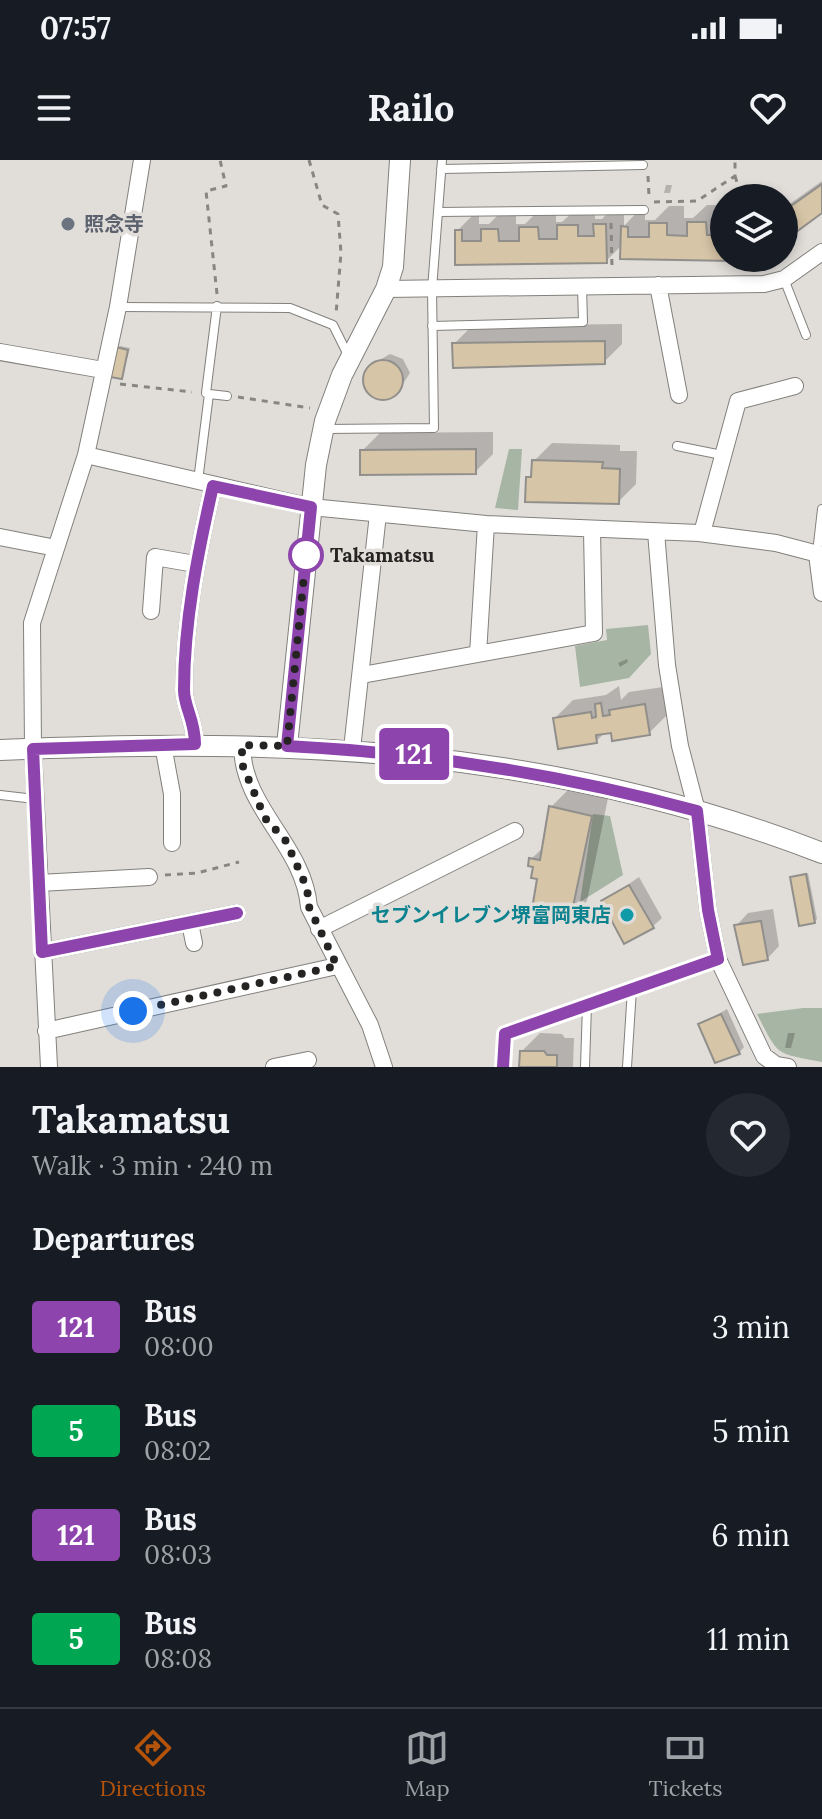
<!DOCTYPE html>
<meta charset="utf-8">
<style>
:root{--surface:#171b24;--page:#242831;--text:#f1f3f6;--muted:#9ea1a6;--line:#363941;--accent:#b45309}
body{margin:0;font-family:Lora,"Noto Sans JP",serif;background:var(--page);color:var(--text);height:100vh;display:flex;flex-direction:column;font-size:30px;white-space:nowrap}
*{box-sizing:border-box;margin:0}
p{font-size:26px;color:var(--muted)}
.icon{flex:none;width:44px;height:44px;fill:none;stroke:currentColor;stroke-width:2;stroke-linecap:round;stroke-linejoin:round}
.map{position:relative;height:907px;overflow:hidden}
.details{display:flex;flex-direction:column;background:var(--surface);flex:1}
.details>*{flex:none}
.badge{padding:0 16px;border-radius:6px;font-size:28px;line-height:52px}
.tools{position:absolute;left:710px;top:24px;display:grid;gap:16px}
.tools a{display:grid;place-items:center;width:88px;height:88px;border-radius:50%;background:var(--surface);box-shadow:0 4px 12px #0003;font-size:40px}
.you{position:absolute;width:40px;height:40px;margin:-20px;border:6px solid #fff;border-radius:50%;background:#1a73e8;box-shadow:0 0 0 12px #1a73e833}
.map>.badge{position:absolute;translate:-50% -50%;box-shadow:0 0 0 4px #fff}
h2{padding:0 32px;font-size:30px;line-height:72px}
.round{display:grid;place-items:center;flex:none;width:84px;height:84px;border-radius:42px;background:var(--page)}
.head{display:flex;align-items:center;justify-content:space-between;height:136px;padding:0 32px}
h1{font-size:38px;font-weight:700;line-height:60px}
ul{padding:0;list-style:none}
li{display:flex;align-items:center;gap:24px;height:104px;padding:0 32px}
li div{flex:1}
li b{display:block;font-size:30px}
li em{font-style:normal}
li .badge{min-width:88px;font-weight:700;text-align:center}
.status{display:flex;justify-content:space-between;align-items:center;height:56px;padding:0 40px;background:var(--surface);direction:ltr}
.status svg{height:22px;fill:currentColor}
header{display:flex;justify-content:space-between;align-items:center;height:104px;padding:0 32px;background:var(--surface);font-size:36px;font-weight:700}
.tabs{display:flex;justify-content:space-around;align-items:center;height:112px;border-top:2px solid var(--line);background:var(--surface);font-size:22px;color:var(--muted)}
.tabs a{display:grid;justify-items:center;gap:4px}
.tabs .active{color:var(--accent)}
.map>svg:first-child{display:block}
.green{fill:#a7b5a4}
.shadow{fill:#0003}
.building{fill:#d7c5a7;stroke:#918f8b;stroke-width:2}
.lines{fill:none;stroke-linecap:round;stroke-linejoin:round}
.service-casing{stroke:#82807c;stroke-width:10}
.minor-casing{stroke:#82807c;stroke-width:18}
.tertiary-casing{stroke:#82807c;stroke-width:22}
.path{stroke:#888683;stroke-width:3;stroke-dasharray:6 6;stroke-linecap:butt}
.service{stroke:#fff;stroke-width:8}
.minor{stroke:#fff;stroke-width:16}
.tertiary{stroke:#fff;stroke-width:20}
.line-casing{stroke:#fff;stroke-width:18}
.line{stroke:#8e44ad;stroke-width:12}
.walk{stroke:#252423;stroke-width:8;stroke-dasharray:0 14.4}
.worship-dot{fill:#6b7280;stroke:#e1deda;stroke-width:3}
.stop-dot{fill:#fff;stroke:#8e44ad;stroke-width:4}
.culture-dot{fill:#0f9aa8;stroke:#e1deda;stroke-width:3}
.labels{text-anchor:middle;stroke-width:7;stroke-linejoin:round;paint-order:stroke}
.worship-label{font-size:20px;font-weight:bold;fill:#5b616d;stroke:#e1deda;text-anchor:start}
.stop-label{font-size:20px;font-weight:bold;fill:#252423;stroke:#e1deda;text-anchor:start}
.culture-label{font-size:20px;font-weight:bold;fill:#0d838f;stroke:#e1deda;text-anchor:end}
</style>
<div class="status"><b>07:57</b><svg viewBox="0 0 49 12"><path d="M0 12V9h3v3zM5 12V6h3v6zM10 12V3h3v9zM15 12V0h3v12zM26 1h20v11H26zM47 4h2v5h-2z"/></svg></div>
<header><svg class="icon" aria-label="menu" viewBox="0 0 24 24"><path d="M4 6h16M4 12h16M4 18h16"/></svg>Railo<svg class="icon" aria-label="heart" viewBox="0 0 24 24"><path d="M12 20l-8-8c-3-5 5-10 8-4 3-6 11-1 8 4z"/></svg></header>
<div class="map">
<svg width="822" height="907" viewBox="0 0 822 907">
<rect width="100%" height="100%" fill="#e1deda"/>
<!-- green -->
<path class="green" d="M509 289H522L518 350 495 348Z
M648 465 651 494 629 518 580 527 575 486 607 480 606 469Z
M593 654 610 656 623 715 580 742Z
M803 848H822V902C775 893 779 897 757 854Z"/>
<!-- shadow -->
<path class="shadow" d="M822 21V50L784 78V48Z
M666 25H672L670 33H664Z
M707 45H724V98L734 99 622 98V85L606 101 457 103V71L475 53H479V64H489L501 52 516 51V64H525L539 50H556V62H562L577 48H595V59H602L613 47H624V66L640 49H645V60H655L669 46H684V58H693Z
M622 164V184L604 202 454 184 472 166Z
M120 186 130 188 122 217 118 188Z
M390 194 403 199 410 213 396 234 382 239 368 233 363 221 371 205Z
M493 272V294L475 312 362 291 380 273Z
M552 283 620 285V291H637L636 324 618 342 528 318 533 312 534 301Z
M627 499 628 502 620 507 618 503Z
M619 526 621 540 629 532 663 527 667 555 649 573 606 572 596 581 555 558 573 540 606 535Z
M569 629 608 638 587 741 569 759 554 763 531 699 545 686 551 647Z
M808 713 817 759 814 762 792 718Z
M639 717 662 758 652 767 604 741Z
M773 749 779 786 767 799 736 766 748 753Z
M727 849 744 887 739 893 700 865Z
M540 873 562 874 565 878H574L573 907H521L522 891Z
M788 873H795L791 888H785Z"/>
<!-- building -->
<path class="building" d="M822 24V53L784 81V51Z
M687 62H706L707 75H724V98L735 101 620 99 621 66 628 67V77H649V63H667V75L687 76Z
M593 64H606L607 103 455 105V70H462V81H481V69H498L499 81H519V67H538L539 79H557V65H578V76H594Z
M605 181V204L453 208 452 183Z
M116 187 128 190 122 219 110 217Z
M363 220a20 20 0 1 1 40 0a20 20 0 1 1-40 0Z
M476 289V314L360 315V290Z
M532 300 603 302 602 308 620 309 619 344 525 342 526 317H531Z
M601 543 603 556 610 555 609 550 645 544 650 575 612 581 611 573 596 575 597 583 558 589 553 558 591 552 592 558 596 557 595 544Z
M549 646 592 656 570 761 555 762 554 766 537 763V750L532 749 537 719 531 718 533 707 528 706 529 698 540 700Z
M806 714 815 763 799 766 790 717Z
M629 725 654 768 624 784 601 741Z
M761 761 768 800 743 805 734 765Z
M721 854 740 894 715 903 698 864Z
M520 891H544L547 895H557V907H519Z"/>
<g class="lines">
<defs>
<path id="service" d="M441 9 643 5
M438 52 644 50
M784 119 806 175
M118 147 290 148 333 165 348 195
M432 166 583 162 582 126
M206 233 217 146
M324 269 434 268 432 129 442 0
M677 286 722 295
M198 321 209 234 227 236
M817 393 822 349
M0 635 35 639
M503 907 505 874 718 799
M585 907 587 845
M627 907 632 829"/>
<path id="minor" d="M658 125 679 235
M386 129 764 124 784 119 822 92
M0 192 103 210
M86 295 311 347 486 364 699 373 776 383 822 395
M656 372 667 505 680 586 697 651 708 750 718 799 764 896 776 905 788 907
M702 373 738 241 795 226
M0 377 56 388
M817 394 822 433
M151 451 155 397 195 404
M478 494 486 364
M362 515 594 473 592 371
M195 584C195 561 184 546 184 530 184 461 198 392 213 326
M163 585 172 634V683
M242 585C242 648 304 685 309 747L370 865 384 907
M352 589 378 354
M39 723 149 717
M190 763 194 783
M319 769 515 671
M42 792 237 753
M46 871 337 806
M49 907 33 589 32 463 86 295 118 147 142 0
M274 907 308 900"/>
<path id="tertiary" d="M287 586 316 305 325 261 342 215 386 129 393 107 400 0
M0 590C290 578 547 586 822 693"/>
</defs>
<!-- service casing -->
<use href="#service" class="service-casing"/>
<!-- minor casing -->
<use href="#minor" class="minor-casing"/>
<!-- tertiary casing -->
<use href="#tertiary" class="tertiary-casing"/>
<!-- path -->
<path class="path" d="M309 0 322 45 338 54 341 93 336 154
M648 16 649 36
M735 16 742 38
M654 42 697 41 735 16V0
M611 63 612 107
M98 70 112 73
M217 134 206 31 226 26 220 0
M120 224 192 232
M238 237 310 248
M165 715 197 713 239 702"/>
<!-- service -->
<use href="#service" class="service"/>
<!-- minor -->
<use href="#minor" class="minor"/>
<!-- tertiary -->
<use href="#tertiary" class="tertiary"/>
</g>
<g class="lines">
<defs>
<path id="line" d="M237 753 42 792 33 589 195 584C195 560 184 547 184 530 184 461 198 392 213 326L311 347 287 586C427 593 561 614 697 651L708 750 718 799 505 874 503 907"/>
</defs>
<!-- line casing -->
<use href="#line" class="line-casing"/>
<!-- line -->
<use href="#line" class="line"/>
<!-- walk -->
<path class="walk" d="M133 851 337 806 309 747 307 728 286 681 265 658 242 604V585L287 586 306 395"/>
</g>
<!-- markers -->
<circle class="worship-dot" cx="68" cy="64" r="8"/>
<circle class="stop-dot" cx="306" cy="395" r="16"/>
<circle class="culture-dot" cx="627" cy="755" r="8"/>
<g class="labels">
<!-- worship labels -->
<g class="worship-label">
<text x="84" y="71">照念寺</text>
</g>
<!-- stop labels -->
<g class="stop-label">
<text x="330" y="402">Takamatsu</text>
</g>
<!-- culture labels -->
<g class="culture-label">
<text x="611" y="762">セブンイレブン堺富岡東店</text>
</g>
</g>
</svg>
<div class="tools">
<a><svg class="icon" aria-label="layers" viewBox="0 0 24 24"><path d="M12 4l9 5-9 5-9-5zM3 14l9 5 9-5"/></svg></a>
</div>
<div class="you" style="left:133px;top:851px"></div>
<b class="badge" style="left:414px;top:594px;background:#8e44ad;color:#fff">121</b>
</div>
<section class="details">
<div class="head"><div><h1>Takamatsu</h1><p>Walk · 3 min · 240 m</p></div><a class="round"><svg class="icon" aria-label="heart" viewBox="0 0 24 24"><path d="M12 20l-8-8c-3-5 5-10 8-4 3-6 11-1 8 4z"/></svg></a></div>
<h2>Departures</h2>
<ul>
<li><span class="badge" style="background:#8e44ad;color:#fff">121</span><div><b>Bus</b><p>08:00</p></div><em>3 min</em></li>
<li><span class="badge" style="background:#00a651;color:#fff">5</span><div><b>Bus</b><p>08:02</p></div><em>5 min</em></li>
<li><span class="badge" style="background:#8e44ad;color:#fff">121</span><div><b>Bus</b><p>08:03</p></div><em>6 min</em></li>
<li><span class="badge" style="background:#00a651;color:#fff">5</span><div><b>Bus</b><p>08:08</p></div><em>11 min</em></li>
</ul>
</section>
<nav class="tabs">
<a class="active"><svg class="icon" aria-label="directions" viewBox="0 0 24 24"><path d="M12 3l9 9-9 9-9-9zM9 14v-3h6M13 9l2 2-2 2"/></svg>Directions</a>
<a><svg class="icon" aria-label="map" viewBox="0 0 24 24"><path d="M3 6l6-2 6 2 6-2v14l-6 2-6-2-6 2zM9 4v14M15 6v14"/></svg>Map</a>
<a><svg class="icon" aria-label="tickets" viewBox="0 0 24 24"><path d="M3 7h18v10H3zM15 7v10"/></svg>Tickets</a>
</nav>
